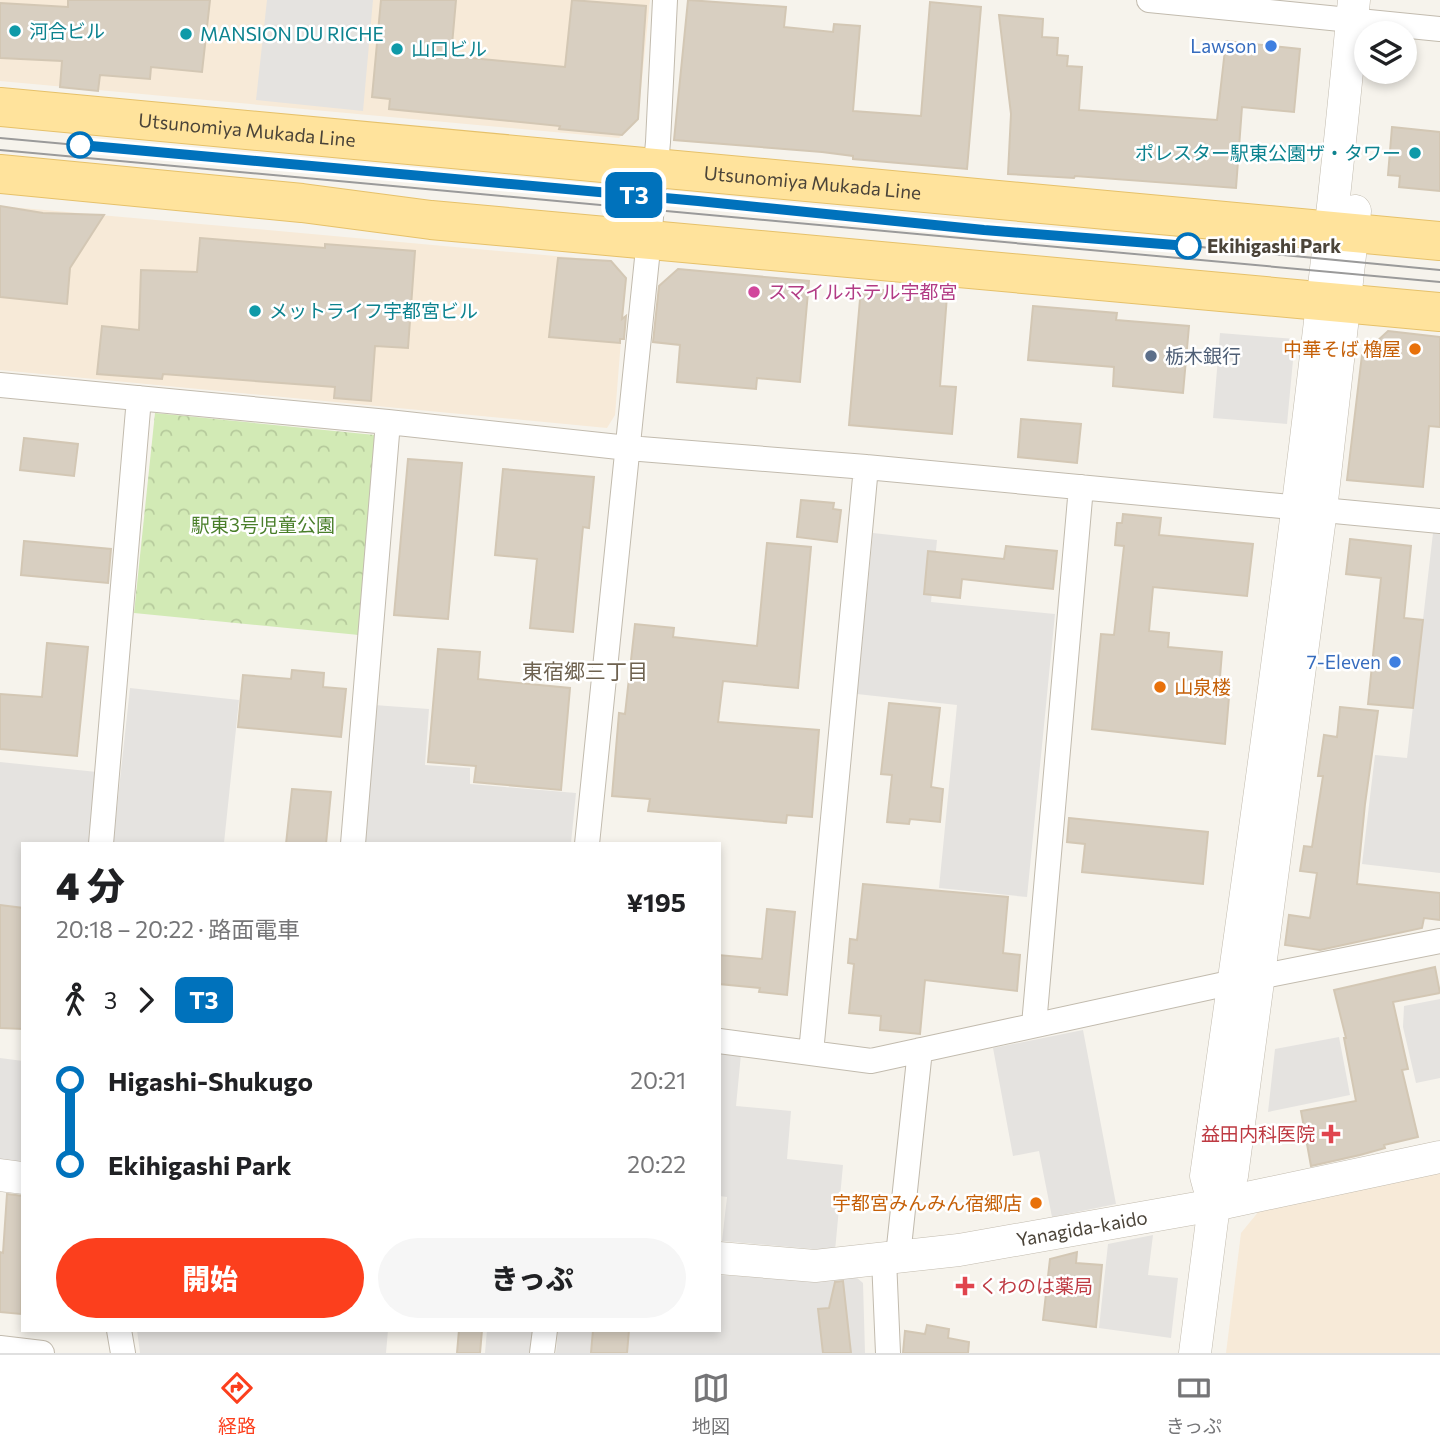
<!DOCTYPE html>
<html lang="ja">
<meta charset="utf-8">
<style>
:root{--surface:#fff;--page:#f6f6f6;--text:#202124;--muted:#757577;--line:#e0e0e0;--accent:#fc3f1d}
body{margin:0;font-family:Commissioner,"Noto Sans JP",sans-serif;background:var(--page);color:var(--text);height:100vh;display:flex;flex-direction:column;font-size:26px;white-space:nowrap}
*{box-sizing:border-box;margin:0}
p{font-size:23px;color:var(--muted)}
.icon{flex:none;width:38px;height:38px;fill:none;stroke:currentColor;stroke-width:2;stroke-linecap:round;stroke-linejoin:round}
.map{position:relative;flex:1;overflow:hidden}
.drawer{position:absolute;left:21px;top:842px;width:700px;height:490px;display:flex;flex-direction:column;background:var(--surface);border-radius:0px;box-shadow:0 4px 10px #0003}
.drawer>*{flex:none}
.badge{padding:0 14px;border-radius:10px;font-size:24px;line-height:46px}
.controls{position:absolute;left:1354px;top:21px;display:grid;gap:14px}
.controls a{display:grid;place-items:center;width:63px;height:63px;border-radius:50%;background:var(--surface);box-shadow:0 4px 10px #0003;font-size:35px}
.map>.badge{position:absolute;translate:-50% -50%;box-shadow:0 0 0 4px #fff}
.legs{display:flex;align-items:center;gap:10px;height:77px;padding:0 35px;font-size:23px}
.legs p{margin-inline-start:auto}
.summary{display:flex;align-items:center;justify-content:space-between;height:119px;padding:0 35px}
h1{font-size:38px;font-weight:800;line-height:52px}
.button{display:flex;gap:14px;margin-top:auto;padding:14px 35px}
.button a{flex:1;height:80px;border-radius:42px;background:var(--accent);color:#fff;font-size:28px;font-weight:800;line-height:80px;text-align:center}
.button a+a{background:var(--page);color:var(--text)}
ul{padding:0 35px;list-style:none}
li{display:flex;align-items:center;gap:24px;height:84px;font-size:26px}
li i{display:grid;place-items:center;width:10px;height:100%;margin:0 9px;background:currentColor}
li i::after{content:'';width:18px;height:18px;margin:-9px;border:5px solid;border-radius:50%;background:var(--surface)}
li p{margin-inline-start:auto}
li:first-child i{background:linear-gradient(#0000 50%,currentColor 0)}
li:last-child i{background:linear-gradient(currentColor 50%,#0000 0)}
.tabs{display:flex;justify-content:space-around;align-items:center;height:98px;border-top:2px solid var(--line);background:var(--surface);font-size:19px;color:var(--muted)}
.tabs a{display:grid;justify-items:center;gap:4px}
.tabs .on{color:var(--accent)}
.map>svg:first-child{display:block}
.commercial{fill:#f7ead8}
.park{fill:url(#park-crowns)}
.parking{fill:#e5e3e0}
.building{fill:#d8cfc1;stroke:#d3c7b4;stroke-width:2}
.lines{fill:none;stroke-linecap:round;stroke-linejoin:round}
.minor-casing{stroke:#c2bbae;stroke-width:26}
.tertiary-casing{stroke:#c2bbae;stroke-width:33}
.primary-casing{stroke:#e6c16a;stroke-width:40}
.minor{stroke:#fff;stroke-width:24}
.tertiary{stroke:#fff;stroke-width:32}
.primary{stroke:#ffe39c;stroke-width:38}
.tram{stroke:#9a9a9a;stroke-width:2}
.line-1-casing{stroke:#fff;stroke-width:16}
.line-1{stroke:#0072bc;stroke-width:10}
.culture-dot{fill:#0f9aa8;stroke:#fff;stroke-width:2.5}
.shop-dot{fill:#3f7fe0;stroke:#fff;stroke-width:2.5}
.stop-1-dot{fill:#fff;stroke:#0072bc;stroke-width:3.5}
.hotel-dot{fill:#d1479c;stroke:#fff;stroke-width:2.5}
.food-dot{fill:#e8710a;stroke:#fff;stroke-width:2.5}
.service-dot{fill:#5c6f8a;stroke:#fff;stroke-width:2.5}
.health-dot{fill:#e0444e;stroke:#fff;stroke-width:2.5}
.labels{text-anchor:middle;stroke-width:5;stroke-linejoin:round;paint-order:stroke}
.culture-label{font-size:19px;fill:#0d838f;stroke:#fff;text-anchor:start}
.shop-label{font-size:19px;fill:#366cbe;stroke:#fff;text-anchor:end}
.street-label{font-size:19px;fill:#4b4439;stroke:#fff}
.stop-label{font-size:19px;font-weight:bold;fill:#4b4439;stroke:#fff;text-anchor:start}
.hotel-label{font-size:19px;fill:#b23c85;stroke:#fff;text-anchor:start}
.food-label{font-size:19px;fill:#c56008;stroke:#fff;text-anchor:end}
.service-label{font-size:19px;fill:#4e5e75;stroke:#fff;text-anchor:start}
.park-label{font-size:19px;fill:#4a7f2a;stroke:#fff}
.health-label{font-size:19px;fill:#be3a42;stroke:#fff;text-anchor:end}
.neighbourhood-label{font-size:21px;fill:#6e6250;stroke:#fff}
</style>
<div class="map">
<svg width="1440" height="1353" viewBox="0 0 1440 1353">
<defs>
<pattern id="park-crowns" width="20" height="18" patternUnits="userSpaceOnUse" patternTransform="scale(1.75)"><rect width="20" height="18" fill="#d2eab5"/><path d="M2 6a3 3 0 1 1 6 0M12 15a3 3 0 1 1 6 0" fill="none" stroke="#b6ca9c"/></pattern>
</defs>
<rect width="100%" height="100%" fill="#f6f3ec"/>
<!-- commercial -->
<path class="commercial" d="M0 0H650L638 119 619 138 0 81Z
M0 206 611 261 626 278 615 415 607 428 0 370Z
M1440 1173V1353H1226L1241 1233 1259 1211Z"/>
<!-- park -->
<path class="park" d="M155 413 375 435 359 635 134 613Z"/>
<!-- parking -->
<path class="parking" d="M267 0H373L363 111 256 100Z
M1220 333 1295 339 1287 424 1213 418Z
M873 533 937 540 931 602 1055 614 1027 897 939 888 957 705 857 694Z
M1433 533 1440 534V873L1362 864 1375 755 1407 758Z
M130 688 239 700 224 843 113 844Z
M374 705 429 709 425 765 470 768V784L576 793 571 843 363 844Z
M0 762 97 772 90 843 23 844V908L0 905Z
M1440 999V1078L1416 1083 1403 1027 1404 1006Z
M1083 1030 1116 1204 1052 1217 1039 1151 1013 1156 993 1048Z
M1339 1037 1350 1095 1268 1112 1275 1049Z
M719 1052 741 1054 736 1106 791 1111 787 1159 843 1165 835 1251 722 1241 727 1197 719 1196Z
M0 1058 23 1061V1163L0 1161Z
M1153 1235 1148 1275 1178 1278 1171 1338 1099 1328 1108 1244Z
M719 1275 808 1280 856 1277 863 1283 865 1353H556L558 1330H719Z
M137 1330H388L386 1353H140Z
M487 1330H533L531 1353H485Z"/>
<!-- building -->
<path class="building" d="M68 0H210L202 72 151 67 150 79 100 75 98 91 60 87 62 61 0 58V3L68 7Z
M381 0H456L451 56 565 67 572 0 646 6 638 119 622 135 559 129 560 126 389 109 390 99 372 97Z
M688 0 786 7 784 27 833 32 834 24 860 26 853 111 921 116 930 2 981 7 967 169 853 159V156L822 152 674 140Z
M999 15 1043 19 1042 37 1058 38 1057 55 1068 56 1067 66 1082 67 1079 110 1217 120 1226 41 1300 49 1294 112 1242 107 1236 188 1075 176 1074 178 1008 174 1011 114Z
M1392 127 1440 132V191L1399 187 1400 176 1388 175Z
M0 206 43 213 104 215 70 268 67 304 0 297Z
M200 238 325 248V244L415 251 408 348 375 346 371 401 334 398 335 387 163 374 162 379 97 374 102 326 139 330 141 270 197 272Z
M558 258 611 261 626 278 622 319 626 316 624 339H620V343L549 337Z
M678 269 809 281 800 382 757 378 756 389 677 382 680 345 653 342 659 286Z
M861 288 947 296 940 386 956 387 952 434 849 425Z
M1033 306 1117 313 1116 320 1189 326 1183 393 1113 386 1114 367 1028 360Z
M1388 331 1440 337V427L1429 426 1423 487 1347 480 1362 355Z
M1021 419 1081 424 1077 463 1018 457Z
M24 438 78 444 74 476 20 470Z
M408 459 462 463 448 619 394 615Z
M503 469 594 477 589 528 583 527 573 632 530 628 537 559 495 555Z
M801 500 834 503 833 509 841 510 837 542 797 537Z
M1123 514 1161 518 1159 535 1253 544 1247 596 1153 587 1149 631 1169 633 1168 647 1222 652 1220 677H1225L1222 697H1229L1225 744 1092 729 1101 634 1114 635 1124 546 1115 545 1117 523H1122Z
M1350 539 1411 546 1404 618 1423 620 1413 708 1368 704 1381 578 1346 574Z
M24 541 111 549 108 583 21 575Z
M767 543 811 547 798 688 723 681 718 722 819 730 812 817 787 815 786 823 648 811 650 799 612 796 619 713 625 714 635 624 674 628 673 637 757 646Z
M1006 546 1057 551 1053 589 962 579 960 598 924 594 928 551 1004 559Z
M47 643 88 647 77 756 0 749V694L42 697Z
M438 649 480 652 478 679 570 688 561 790 474 782 476 766 428 762Z
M292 670 324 673 323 687 346 689 341 737 238 727 243 675 291 679Z
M889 703 940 708 931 787 943 789 940 822 910 819 909 824 887 822 892 775 881 774Z
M1340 707 1378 711 1365 804 1357 884 1440 893V920L1424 918 1422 928 1320 950 1285 945 1289 915 1310 918 1317 873 1300 871 1304 846 1312 847 1323 776H1318L1324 735 1337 737Z
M292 789 331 792 326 844H286Z
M1069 818 1208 832 1203 884 1082 872 1085 844 1067 842Z
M863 884 1008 897 1003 953 1020 955 1017 991 925 980 920 1034 880 1030 881 1016 849 1013 854 964 848 963 850 939 857 940Z
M0 905 23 908V1029L0 1028Z
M767 909 795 912 787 995 759 992 760 988 719 984V955L762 959Z
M1435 967 1440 993 1393 1002 1408 1069 1402 1070 1418 1137 1384 1145 1385 1148 1360 1155 1311 1166 1301 1111 1356 1101 1344 1038H1346L1334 990Z
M7 1194 23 1196 21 1314 0 1312V1252L3 1253Z
M1077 1252 1076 1263 1102 1265 1096 1327 1043 1320 1050 1259Z
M843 1281 851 1353H823L818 1309 829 1308 835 1282Z
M927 1325 949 1329 948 1338 969 1342 968 1353H903L905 1331 925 1334Z
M459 1330H482L480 1353H457Z
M593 1330H629L627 1353H591Z"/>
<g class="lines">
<defs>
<path id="minor" d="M1149 0 1440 29
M0 385 388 422 628 448 866 467 1440 521
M101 844 139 398
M353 844 388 422
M587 844 649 239 658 142 665 0
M1034 1025 1081 487
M719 1041 871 1061 1234 982 1440 941
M811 1053 866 467
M898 1256 920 1050
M884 1259 888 1353
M119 1330 123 1353
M0 1348 42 1353
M542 1353 545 1330"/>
<g id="tertiary">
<path d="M0 1175 23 1178"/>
<path d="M1214 1205 1232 1176 1321 510 1355 211"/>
<path id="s1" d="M719 1258 815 1266 959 1250 1214 1205 1440 1157"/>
<path d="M1195 1353 1214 1205 1206 1176C1262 785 1317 393 1354 0"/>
</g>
<g id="primary">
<path id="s2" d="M0 107 1440 241"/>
<path d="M0 174 302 203 431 220 1440 312"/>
</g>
</defs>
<!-- minor casing -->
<use href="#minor" class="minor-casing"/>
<!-- tertiary casing -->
<use href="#tertiary" class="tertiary-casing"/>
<!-- primary casing -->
<use href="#primary" class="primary-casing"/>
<!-- minor -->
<use href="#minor" class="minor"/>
<!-- tertiary -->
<use href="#tertiary" class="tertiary"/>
<!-- primary -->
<use href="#primary" class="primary"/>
<!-- tram -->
<path class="tram" d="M0 138 653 197 984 230 1190 246 1440 270
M0 150 1440 282"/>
</g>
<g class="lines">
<defs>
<path id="line-1" d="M80 145 698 201 984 230 1188 246"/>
</defs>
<!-- line-1 casing -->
<use href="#line-1" class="line-1-casing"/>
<!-- line-1 -->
<use href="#line-1" class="line-1"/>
</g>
<!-- markers -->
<g class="culture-dot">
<circle cx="15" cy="31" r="7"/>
<circle cx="186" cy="34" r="7"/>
<circle cx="397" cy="49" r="7"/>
<circle cx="1415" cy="153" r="7"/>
<circle cx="255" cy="311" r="7"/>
</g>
<g class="shop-dot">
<circle cx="1271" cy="46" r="7"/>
<circle cx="1395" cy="662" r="7"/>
</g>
<g class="stop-1-dot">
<circle cx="80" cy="145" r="12"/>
<circle cx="1188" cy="246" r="12"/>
</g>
<circle class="hotel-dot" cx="754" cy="292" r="7"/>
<g class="food-dot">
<circle cx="1415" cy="349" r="7"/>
<circle cx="1160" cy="687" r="7"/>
<circle cx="1036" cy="1203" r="7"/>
</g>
<circle class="service-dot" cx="1151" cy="356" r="7"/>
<g class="health-dot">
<path d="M1327.5 1123.5h7v7h7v7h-7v7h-7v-7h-7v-7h7z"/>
<path d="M961.5 1275.5h7v7h7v7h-7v7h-7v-7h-7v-7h7z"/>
</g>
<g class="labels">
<!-- culture labels -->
<g class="culture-label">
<text x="29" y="38">河合ビル</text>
<text x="200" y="41">MANSION DU RICHE</text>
<text x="411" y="56">山口ビル</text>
<text x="1401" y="160" text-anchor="end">ポレスター駅東公園ザ・タワー</text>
<text x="269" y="318">メットライフ宇都宮ビル</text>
</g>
<!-- shop labels -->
<g class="shop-label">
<text x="1257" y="53">Lawson</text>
<text x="1381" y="669">7-Eleven</text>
</g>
<!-- street labels -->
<g class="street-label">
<text dy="7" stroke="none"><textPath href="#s2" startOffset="248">Utsunomiya Mukada Line</textPath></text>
<text dy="7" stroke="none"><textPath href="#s2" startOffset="816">Utsunomiya Mukada Line</textPath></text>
<text dy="7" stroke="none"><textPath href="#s1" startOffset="366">Yanagida-kaido</textPath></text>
</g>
<!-- stop labels -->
<g class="stop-label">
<text x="1207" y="253">Ekihigashi Park</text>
</g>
<!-- hotel labels -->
<g class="hotel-label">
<text x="768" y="299">スマイルホテル宇都宮</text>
</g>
<!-- food labels -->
<g class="food-label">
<text x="1401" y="356">中華そば 櫓屋</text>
<text x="1174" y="694" text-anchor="start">山泉楼</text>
<text x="1022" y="1210">宇都宮みんみん宿郷店</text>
</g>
<!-- service labels -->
<g class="service-label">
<text x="1165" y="363">栃木銀行</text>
</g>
<!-- park labels -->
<g class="park-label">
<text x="263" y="532">駅東3号児童公園</text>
</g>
<!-- health labels -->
<g class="health-label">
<text x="1315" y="1141">益田内科医院</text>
<text x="979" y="1293" text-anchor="start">くわのは薬局</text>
</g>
<!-- neighbourhood labels -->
<g class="neighbourhood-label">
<text x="585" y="679">東宿郷三丁目</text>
</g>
</g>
</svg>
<div class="controls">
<a><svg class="icon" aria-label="layers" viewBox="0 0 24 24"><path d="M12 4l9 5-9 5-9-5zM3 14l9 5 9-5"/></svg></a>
</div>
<b class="badge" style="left:634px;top:195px;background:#0072bc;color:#fff">T3</b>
<section class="drawer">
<div class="summary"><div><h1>4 分</h1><p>20:18 – 20:22 · 路面電車</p></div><b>¥195</b></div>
<div class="legs"><svg class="icon" aria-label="walk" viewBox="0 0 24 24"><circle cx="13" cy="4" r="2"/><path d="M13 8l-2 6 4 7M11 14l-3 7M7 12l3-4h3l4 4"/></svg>3<svg class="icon" aria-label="forward" viewBox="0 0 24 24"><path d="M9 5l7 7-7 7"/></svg><b class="badge" style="background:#0072bc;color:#fff">T3</b></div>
<ul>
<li><i style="color:#0072bc"></i><b>Higashi-Shukugo</b><p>20:21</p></li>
<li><i style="color:#0072bc"></i><b>Ekihigashi Park</b><p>20:22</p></li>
</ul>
<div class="button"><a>開始</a><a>きっぷ</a></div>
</section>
</div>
<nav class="tabs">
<a class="on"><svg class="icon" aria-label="directions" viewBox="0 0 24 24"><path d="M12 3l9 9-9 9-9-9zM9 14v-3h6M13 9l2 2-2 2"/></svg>経路</a>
<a><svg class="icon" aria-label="map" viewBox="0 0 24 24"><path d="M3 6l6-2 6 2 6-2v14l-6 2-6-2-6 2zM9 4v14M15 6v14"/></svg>地図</a>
<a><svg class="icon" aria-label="tickets" viewBox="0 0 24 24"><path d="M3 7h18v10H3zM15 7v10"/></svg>きっぷ</a>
</nav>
